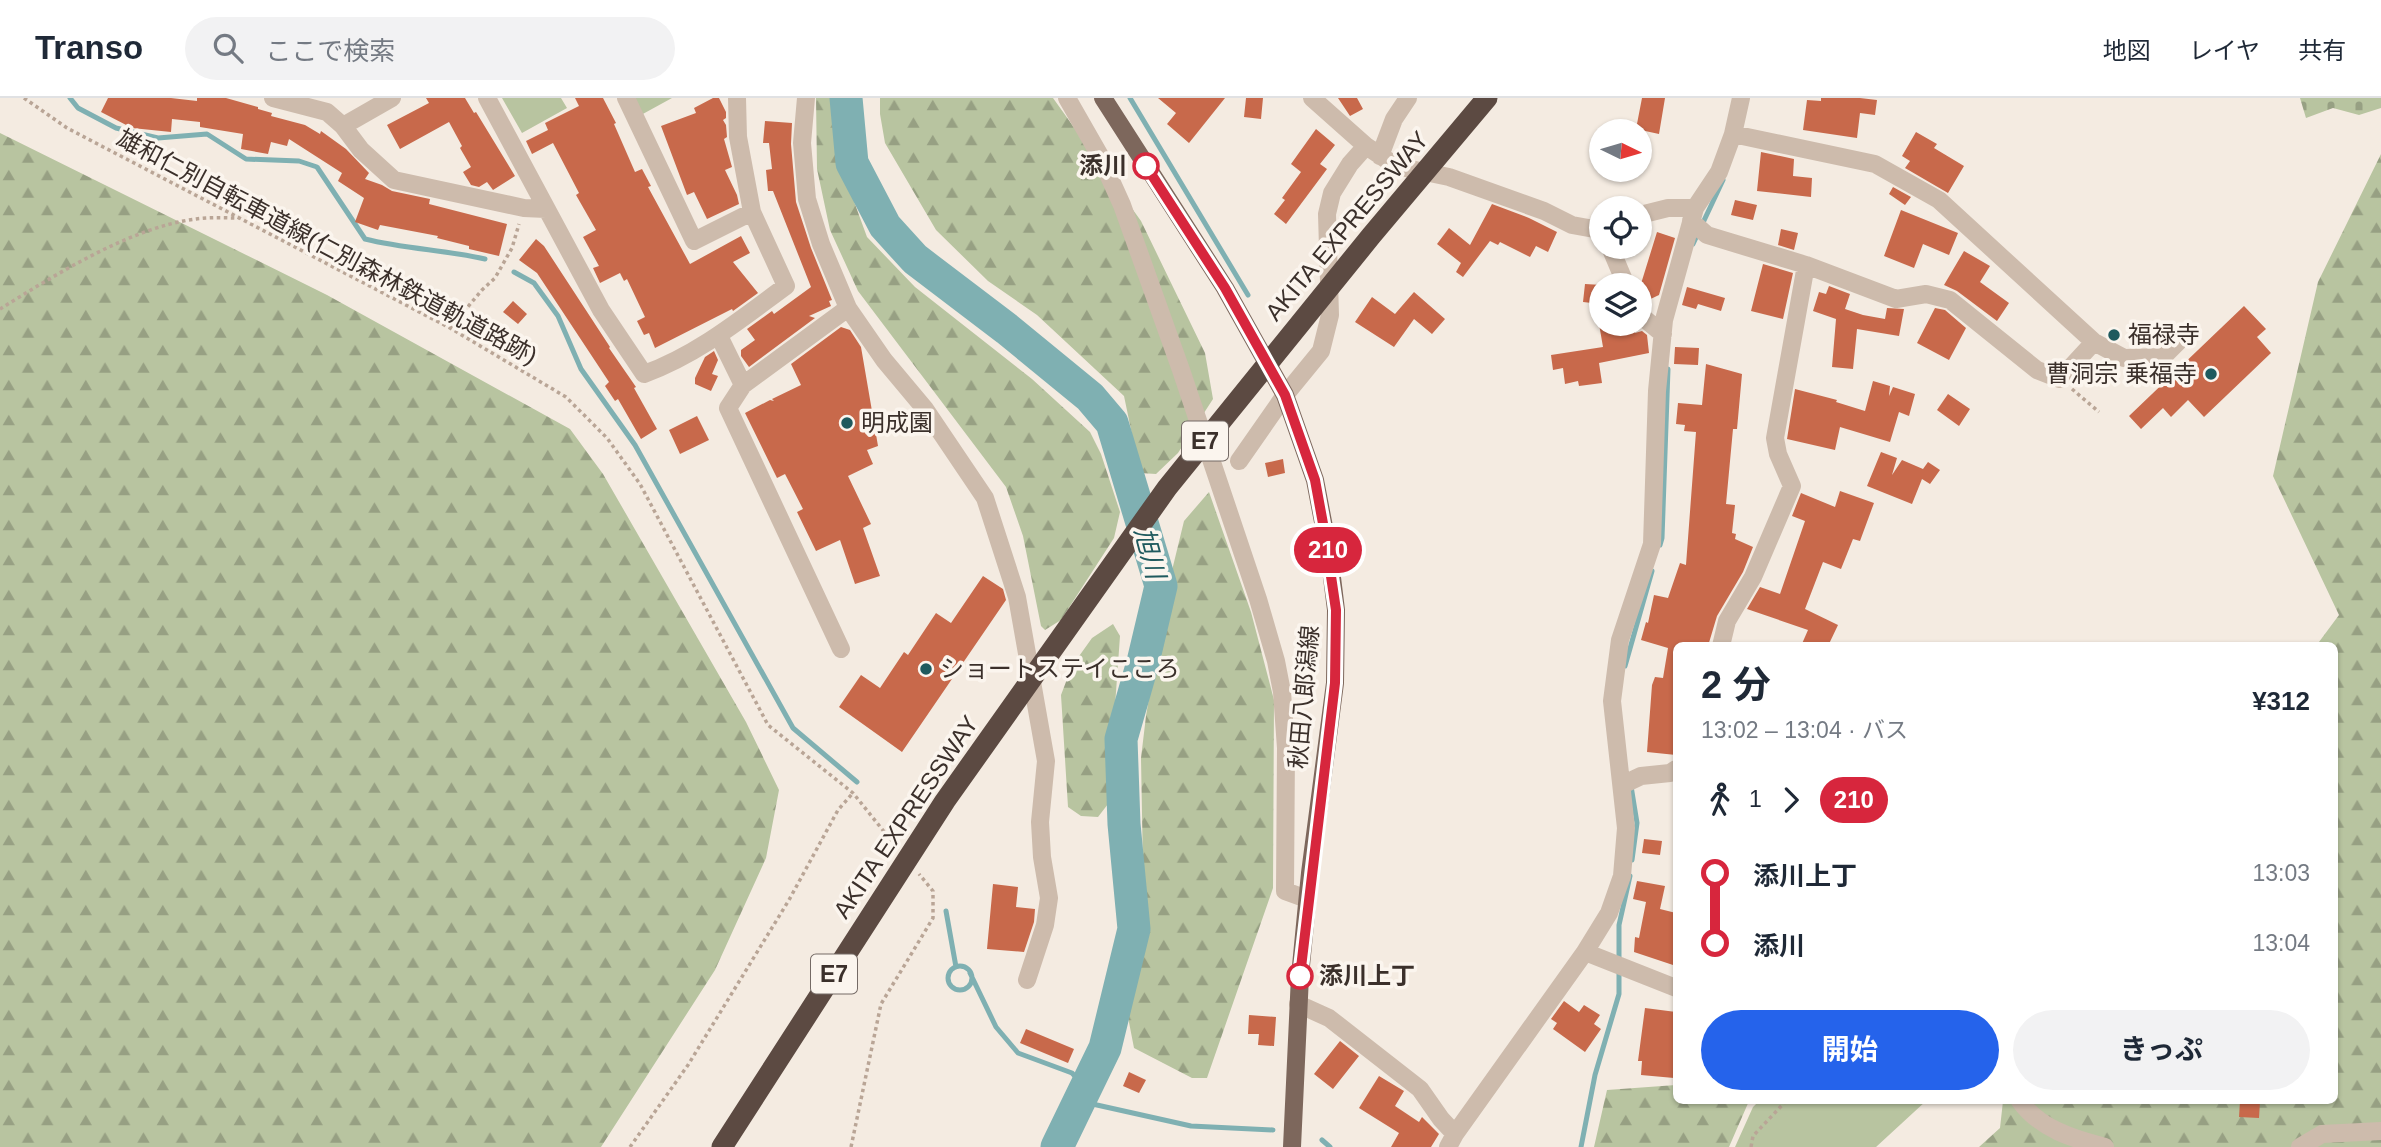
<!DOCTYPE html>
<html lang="ja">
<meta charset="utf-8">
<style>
:root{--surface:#fff;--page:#f2f2f3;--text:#1f2937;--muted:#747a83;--line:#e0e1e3;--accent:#2563eb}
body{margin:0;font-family:Arial,"Noto Sans JP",sans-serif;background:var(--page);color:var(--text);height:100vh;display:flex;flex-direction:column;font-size:26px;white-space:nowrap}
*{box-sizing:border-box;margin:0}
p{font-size:23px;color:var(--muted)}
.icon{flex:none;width:38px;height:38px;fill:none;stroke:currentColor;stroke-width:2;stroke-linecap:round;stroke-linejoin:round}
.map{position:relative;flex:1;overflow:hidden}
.sheet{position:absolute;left:1673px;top:544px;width:665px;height:462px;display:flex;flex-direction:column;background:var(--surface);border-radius:10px;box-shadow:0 2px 5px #0004}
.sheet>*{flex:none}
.badge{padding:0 14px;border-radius:23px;font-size:24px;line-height:46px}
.needle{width:46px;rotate:95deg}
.fabs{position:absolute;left:1589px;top:21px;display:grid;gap:14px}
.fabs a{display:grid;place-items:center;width:63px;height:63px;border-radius:50%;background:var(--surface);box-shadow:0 2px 5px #0004;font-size:35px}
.map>.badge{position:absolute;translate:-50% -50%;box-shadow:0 0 0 4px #fff}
.legs{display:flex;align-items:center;gap:10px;height:77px;padding:0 28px;font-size:23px}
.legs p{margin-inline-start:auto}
.overview{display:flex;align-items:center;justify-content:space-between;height:119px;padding:0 28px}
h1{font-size:38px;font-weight:700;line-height:52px}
.action{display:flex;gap:14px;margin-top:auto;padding:14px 28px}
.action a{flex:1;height:80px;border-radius:42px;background:var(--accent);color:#fff;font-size:28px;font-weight:700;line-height:80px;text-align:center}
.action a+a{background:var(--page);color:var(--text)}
ul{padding:0 28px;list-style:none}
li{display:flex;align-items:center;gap:24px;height:70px;font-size:26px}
li i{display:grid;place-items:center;width:10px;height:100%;margin:0 9px;background:currentColor}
li i::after{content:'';width:18px;height:18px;margin:-9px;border:5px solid;border-radius:50%;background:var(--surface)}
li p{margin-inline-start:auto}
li:first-child i{background:linear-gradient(#0000 50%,currentColor 0)}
li:last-child i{background:linear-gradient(currentColor 50%,#0000 0)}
header{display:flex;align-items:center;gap:42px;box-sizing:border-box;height:98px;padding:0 35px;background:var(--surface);border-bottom:2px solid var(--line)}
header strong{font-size:33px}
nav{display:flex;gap:38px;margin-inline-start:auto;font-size:24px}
.search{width:490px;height:63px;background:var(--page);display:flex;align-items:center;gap:18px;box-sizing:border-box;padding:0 24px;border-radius:38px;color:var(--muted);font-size:26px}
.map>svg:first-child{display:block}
.forest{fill:url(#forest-firs)}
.cemetery{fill:url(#cemetery-stones)}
.park{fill:#b8c4a0}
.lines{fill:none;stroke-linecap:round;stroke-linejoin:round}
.stream{stroke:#7fb0b2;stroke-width:5}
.river{stroke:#7fb0b2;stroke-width:33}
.building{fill:#c8694b}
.path{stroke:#b9a596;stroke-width:3.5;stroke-dasharray:3.5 3.5;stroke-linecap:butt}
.minor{stroke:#cdbbac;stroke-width:18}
.major{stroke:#7d675c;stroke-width:18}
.highway{stroke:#5c4a42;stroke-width:21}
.line-1-casing{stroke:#fff;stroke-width:16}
.line-1{stroke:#d7263d;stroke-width:10}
.stop-1-dot{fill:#fff;stroke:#d7263d;stroke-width:3.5}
.poi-dot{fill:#1f5a5e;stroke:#fbf5ee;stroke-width:2.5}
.labels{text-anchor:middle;stroke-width:7;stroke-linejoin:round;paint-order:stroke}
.shield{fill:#fbf5ee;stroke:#756b66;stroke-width:2}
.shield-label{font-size:23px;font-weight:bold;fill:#3b302b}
.stop-label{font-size:24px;font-weight:bold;fill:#3b302b;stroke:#fbf5ee;text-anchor:end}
.street-label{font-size:24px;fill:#3b302b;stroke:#fbf5ee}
.poi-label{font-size:24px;fill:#3b302b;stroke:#fbf5ee;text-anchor:start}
.water-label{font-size:26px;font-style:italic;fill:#1f5a5e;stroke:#fbf5ee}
</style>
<header>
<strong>Transo</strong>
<div class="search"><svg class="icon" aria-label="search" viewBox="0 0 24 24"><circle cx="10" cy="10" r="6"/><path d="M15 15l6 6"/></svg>ここで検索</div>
<nav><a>地図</a><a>レイヤ</a><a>共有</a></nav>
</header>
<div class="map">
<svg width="2381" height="1049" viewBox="0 0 2381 1049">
<defs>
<pattern id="forest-firs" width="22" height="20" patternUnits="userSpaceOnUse" patternTransform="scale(1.75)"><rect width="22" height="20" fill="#b8c4a0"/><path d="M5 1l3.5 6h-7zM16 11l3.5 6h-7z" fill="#97a083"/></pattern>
<pattern id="cemetery-stones" width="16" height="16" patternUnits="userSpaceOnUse" patternTransform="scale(1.75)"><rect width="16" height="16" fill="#b8c4a0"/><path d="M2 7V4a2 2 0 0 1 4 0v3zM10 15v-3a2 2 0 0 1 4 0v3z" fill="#97a083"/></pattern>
</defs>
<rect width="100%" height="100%" fill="#f4ebe1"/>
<!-- forest -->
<path class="forest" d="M816 0H837L841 68 867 139 915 189 1032 281 1090 334 1101 356 1120 414 1114 440 1061 522 1045 532 1041 528 1023 438 1006 389 858 193 830 132 817 71Z
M880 0H1053L1141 123 1205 255 1213 301 1178 355 1156 376 1140 375 1124 298 1037 217 988 183 936 132 885 45 880 16Z
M0 35 327 197 570 331 603 376 746 624 779 692 766 760 715 872 601 1049H0Z
M2381 56V1049H1979L2000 1030 2003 1003H2334V548H2316L2339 517 2273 378 2318 184Z
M1209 394 1251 514 1274 602 1273 790 1207 980H1192L1134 950 1127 914 1144 827 1141 660 1146 618 1167 493 1184 423Z
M1113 526 1120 538 1108 706 1098 719 1081 718 1068 709 1061 597 1072 568 1092 540Z
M1676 987V1003H1749L1729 1049H1594L1607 992Z"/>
<!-- cemetery -->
<path class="cemetery" d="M2300 0H2381V10L2359 17 2333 10 2306 20Z"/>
<!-- park -->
<path class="park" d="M502 0H561L567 10 522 35Z
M633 0H672L641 17Z
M1759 1003H1926L1876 1049H1735L1753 1009Z"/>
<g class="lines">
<!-- stream -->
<path class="stream" d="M70 0 78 10 116 30 158 40 207 36 246 61 299 63 317 69 365 141C405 151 446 152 485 161
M1130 0 1248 197
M1693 146 1723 82
M514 174 534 185 558 218 581 271 635 347 793 630 857 684
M1660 447 1662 440 1668 271
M1625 568 1652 473
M1631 688 1637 725 1632 762
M946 813 956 869
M948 880a12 12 0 1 1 24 0a12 12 0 1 1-24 0Z
M970 875 996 929 1018 955 1072 975 1086 990
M1079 1003 1191 1028 1273 1032
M1322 1042 1330 1049
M1581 1049 1595 977 1619 896V827L1630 778"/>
<!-- river -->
<path class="river" d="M846 0 852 65 885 128 915 161 1007 231 1090 299 1112 325 1161 488 1143 564 1121 641 1124 726 1134 831 1105 950 1057 1049"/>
</g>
<!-- building -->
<path class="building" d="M108 0H171L197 3V0H226L258 9V11L272 15 271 18 305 27 320 36 321 33 346 51 369 75 365 81 382 87 392 93 430 101 429 106 507 126 499 158 469 151V148L437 140 438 138 380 127 378 132 355 124 364 100 338 83 342 75 289 41 287 48 271 44 268 56 241 51 243 36 200 29V24L172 21 171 34 132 30 101 14Z
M426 0H465L474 15 476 14 515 78 493 92 487 84 479 89 471 87 463 74 471 69 460 50 462 48 449 24 400 51 387 27 429 5Z
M575 0H603L616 25 614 26 635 74 642 71 651 88 648 89 690 166 741 138 750 155 733 164 758 195 733 213 732 211 655 250 649 235 644 237 637 223 645 219 627 181 624 183 620 175 600 185 593 170 599 168 583 139 596 132 576 97 579 95 553 45 532 56 526 43 548 32 545 25 579 8Z
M713 0H719L726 14V20L723 22 726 27 727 39 724 41 732 69 725 72 737 97 739 106 707 121 694 94 687 97 661 28 696 15 694 10Z
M1158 0H1225L1189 45 1167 26 1176 15Z
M1246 0H1263L1261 21 1244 19Z
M1338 0H1357L1363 11 1350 18Z
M1642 0H1665L1659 36 1636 31Z
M1821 0H1860L1877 2 1875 17 1860 15 1857 40 1803 32 1807 2 1821 3Z
M765 23 792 25 791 46 796 104 811 150 832 202 829 203 831 208 809 218 815 220 749 269 741 258V252L755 242 747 231 772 213 774 216 811 189 773 93H768L766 72 772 71 769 45H763Z
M1316 31 1335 47 1320 66 1327 71 1286 126 1274 116 1285 102 1282 100 1301 74 1291 66Z
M1916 34 1937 46 1934 50 1964 68 1948 95 1905 70 1910 63 1902 58Z
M1761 54 1794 61 1793 78 1812 80 1811 99 1757 93Z
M1893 89 1911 99 1905 107 1889 96Z
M1735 102 1757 107 1753 122 1731 117Z
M1492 106 1529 120 1557 134 1548 154 1536 148 1530 159 1500 144 1498 147 1490 143 1463 179 1456 174 1461 165 1437 146 1449 130 1470 147Z
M1901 112 1958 135 1949 157 1923 146 1914 170 1884 158Z
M1781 131 1798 135 1794 152 1778 147Z
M1657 134 1675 140 1659 197 1640 206V189Z
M536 141 544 148 610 249 609 250 636 289 634 290 657 331 641 341 618 301 615 303 605 288 609 284 537 175 519 162Z
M1964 153 1990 168 1980 184 2009 205 1997 223 1957 193 1944 187Z
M1763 166 1793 175 1783 221 1751 213Z
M1585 186 1602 187 1601 206 1583 204Z
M1829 188 1850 196 1845 211 1863 217 1885 221 1887 210 1904 211 1899 238 1857 231 1853 271 1832 269 1836 221 1813 213 1819 194 1826 196Z
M1687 189 1725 200 1721 213 1698 206 1696 211 1682 207Z
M1414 194 1445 221 1432 236 1414 221 1394 249 1355 224 1372 199 1395 216Z
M513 203 527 216 518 226 503 214Z
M2244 208 2266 231 2257 239 2271 255 2204 319 2188 302 2171 319 2163 310 2141 331 2129 318Z
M1935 210 1945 212 1966 230 1949 262 1917 245Z
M1599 226H1633L1635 235 1642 233 1647 237 1649 255 1599 265 1602 285 1579 288 1578 283 1565 286 1563 270 1553 272 1551 257 1603 249Z
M841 229 850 232 861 249 878 348 867 352 873 366 848 378 871 426 863 430 880 478 855 486 840 442 816 453 797 414 803 411 785 376 777 380 745 315 770 302 774 303 772 301 801 287 791 266Z
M1675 249 1699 250 1698 267 1674 266Z
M714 253 718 262 712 276 718 278 711 293 695 286V280L705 259Z
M1706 266 1742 276 1737 331H1733L1726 406 1735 407 1732 435 1736 436 1735 441 1753 449 1743 474 1717 518 1708 548H1676V657L1647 654 1652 587 1655 579 1663 580 1668 550 1641 542 1646 524 1648 525 1654 497 1668 500 1680 465 1686 467 1696 334 1684 333 1685 327 1676 326 1678 305 1702 307Z
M1873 283 1890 288 1889 298 1893 289 1915 296 1909 318 1899 314 1890 344 1840 329 1835 352 1787 341 1795 291 1837 302 1836 304 1865 313Z
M1948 296 1970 311 1959 328 1937 312Z
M697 318 709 342 680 356 669 332Z
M1881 354 1897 360 1892 377 1902 362 1923 371 1928 364 1940 372 1930 386 1922 381 1912 406 1867 388Z
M1283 361 1285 375 1268 379 1265 365Z
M1840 393 1874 405 1860 443 1853 441 1841 471 1823 464 1805 511 1838 527 1828 548H1801L1808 532 1747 511 1760 489 1780 496 1805 423 1792 418 1801 395 1835 409Z
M983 478 1003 491 1006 502 902 654 839 609 861 577 880 590 904 554 908 557 936 515 951 525Z
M1644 741 1662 743 1660 757 1642 755Z
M1637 783 1665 788 1660 811 1676 815V868L1634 854 1635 839 1639 840 1646 804 1633 801Z
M993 786 1018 789 1016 809 1035 811 1034 824 1024 854 987 851Z
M1564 903 1579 914 1584 907 1600 917 1594 926 1601 931 1585 954 1553 931 1557 925 1551 921Z
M1645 910 1676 914 1674 980 1641 977 1642 963H1638Z
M1249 917 1276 919 1274 948 1258 947 1259 936H1248Z
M1026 931 1074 951 1068 965 1020 945Z
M1340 943 1359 958 1333 991 1314 976Z
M1129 974 1146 982 1139 995 1123 988Z
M1379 978 1404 993 1395 1008 1419 1024 1422 1019 1439 1036 1431 1049H1391L1399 1035 1359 1010Z
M2240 1003H2260L2259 1020 2239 1019Z"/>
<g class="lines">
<!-- path -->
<path class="path" d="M24 0 67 30 450 230 566 299 607 340 640 386 768 627 853 695 894 746
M0 211C55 177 131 129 196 121 210 119 225 120 239 120
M450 230 482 192 495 180 512 150 519 126
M2072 291 2099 314
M630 1049 688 967 789 802 838 712 852 696
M851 1049 881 906 933 820V793L919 776
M1751 1049 1753 1038 1786 1003"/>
<!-- minor -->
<path class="minor" d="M273 0 327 14 343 28 361 52 394 82 524 110 546 111
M487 0 601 212 644 276C697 257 741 221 786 188L752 114 738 39 737 0
M626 0 694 143 752 114
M806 0 802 45 807 101 821 146 848 210 884 262 925 311 985 400 1017 499 1046 663 1040 724 1042 759 1049 800 1045 827 1027 882
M1067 0 1099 56 1122 107 1181 272 1258 501 1276 563 1282 594 1286 650 1285 793 1307 801
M1312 0 1366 48 1396 68 1449 79 1544 113 1572 127 1594 131 1601 128
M343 28 392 0
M1733 36 1875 66 1939 102 2094 244 2124 260 2163 259 2184 238
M1380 58 1394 21 1408 0
M1640 117 1668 110H1695
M1691 123 1707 137 1806 167 1896 201 1926 196 1950 202 2037 272 2060 281 2094 244
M1610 149 1626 187
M1640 217 1663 236
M719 238 743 287 848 210
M743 287 728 310 841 551
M1239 363 1285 297 1321 253 1330 217 1327 116 1332 95 1350 66 1366 48
M1721 548 1727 523 1753 479 1792 388 1778 356 1775 340 1806 167
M1622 687 1641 678 1670 675 1676 671
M1585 854 1676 890
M1298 906 1329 920 1420 991 1441 1021 1455 1036
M2020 1003C2040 1031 2074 1041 2105 1049
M1448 1049 1455 1036 1585 854 1609 815 1622 778 1626 730 1612 603 1620 542 1652 446 1657 293 1664 222 1695 110 1719 74 1733 36 1741 0
M2300 1049 2322 1036 2381 1033"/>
<!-- major -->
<path class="major" d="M1103 0 1225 190 1285 297 1315 382 1329 455 1336 512 1335 585 1310 775 1300 878 1292 1049"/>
<!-- highway -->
<path class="highway" d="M722 1049 945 703 1167 390 1371 138 1487 0"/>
</g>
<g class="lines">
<defs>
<path id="line-1" d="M1146 68 1225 190 1285 297 1315 382 1324 431 1336 512 1335 585 1300 878"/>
</defs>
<!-- line-1 casing -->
<use href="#line-1" class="line-1-casing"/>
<!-- line-1 -->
<use href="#line-1" class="line-1"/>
</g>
<!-- markers -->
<g class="stop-1-dot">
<circle cx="1146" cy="68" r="12"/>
<circle cx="1300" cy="878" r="12"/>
</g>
<g class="poi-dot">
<circle cx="2114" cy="237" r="7"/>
<circle cx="2211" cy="276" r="7"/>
<circle cx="847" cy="325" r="7"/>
<circle cx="926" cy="571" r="7"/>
</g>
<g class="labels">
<!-- shield labels -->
<g class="shield">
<rect x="1182" y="323.5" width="46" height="39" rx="5"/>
<rect x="811" y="856.5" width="46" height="39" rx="5"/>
</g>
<g class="shield-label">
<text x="1205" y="351">E7</text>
<text x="834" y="884">E7</text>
</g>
<!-- stop labels -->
<g class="stop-label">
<text x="1127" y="76">添川</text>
<text x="1319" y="886" text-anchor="start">添川上丁</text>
</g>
<!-- street labels -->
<g class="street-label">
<text transform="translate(1347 128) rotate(-50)" y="8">AKITA EXPRESSWAY</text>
<text transform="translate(327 149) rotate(28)" y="8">雄和仁別自転車道線(仁別森林鉄道軌道路跡)</text>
<text transform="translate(1304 599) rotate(-85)" y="8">秋田八郎潟線</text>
<text transform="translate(906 719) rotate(-56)" y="8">AKITA EXPRESSWAY</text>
</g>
<!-- poi labels -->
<g class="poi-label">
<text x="2128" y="245">福禄寺</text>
<text x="2197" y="284" text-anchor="end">曹洞宗 乗福寺</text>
<text x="861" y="333">明成園</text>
<text x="940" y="579">ショートステイこころ</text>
</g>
<!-- water labels -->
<g class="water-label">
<text transform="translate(1150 455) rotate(75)" y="9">旭川</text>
</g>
</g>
</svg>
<div class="fabs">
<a><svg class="needle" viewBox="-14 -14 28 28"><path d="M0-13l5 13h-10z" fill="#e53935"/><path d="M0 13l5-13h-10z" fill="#747a83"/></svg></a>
<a><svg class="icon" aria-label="locate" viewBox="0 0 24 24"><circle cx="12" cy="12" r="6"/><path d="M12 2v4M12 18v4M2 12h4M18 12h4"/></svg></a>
<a><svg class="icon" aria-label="layers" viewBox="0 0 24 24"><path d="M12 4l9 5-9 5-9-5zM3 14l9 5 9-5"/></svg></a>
</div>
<b class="badge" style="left:1328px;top:452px;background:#d7263d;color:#fff">210</b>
<section class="sheet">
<div class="overview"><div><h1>2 分</h1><p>13:02 – 13:04 · バス</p></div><b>¥312</b></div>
<div class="legs"><svg class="icon" aria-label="walk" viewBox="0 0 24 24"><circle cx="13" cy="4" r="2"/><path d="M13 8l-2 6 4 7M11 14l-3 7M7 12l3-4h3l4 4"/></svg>1<svg class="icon" aria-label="forward" viewBox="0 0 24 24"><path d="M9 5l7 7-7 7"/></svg><b class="badge" style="background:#d7263d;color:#fff">210</b></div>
<ul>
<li><i style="color:#d7263d"></i><b>添川上丁</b><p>13:03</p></li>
<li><i style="color:#d7263d"></i><b>添川</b><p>13:04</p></li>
</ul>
<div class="action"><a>開始</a><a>きっぷ</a></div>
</section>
</div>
